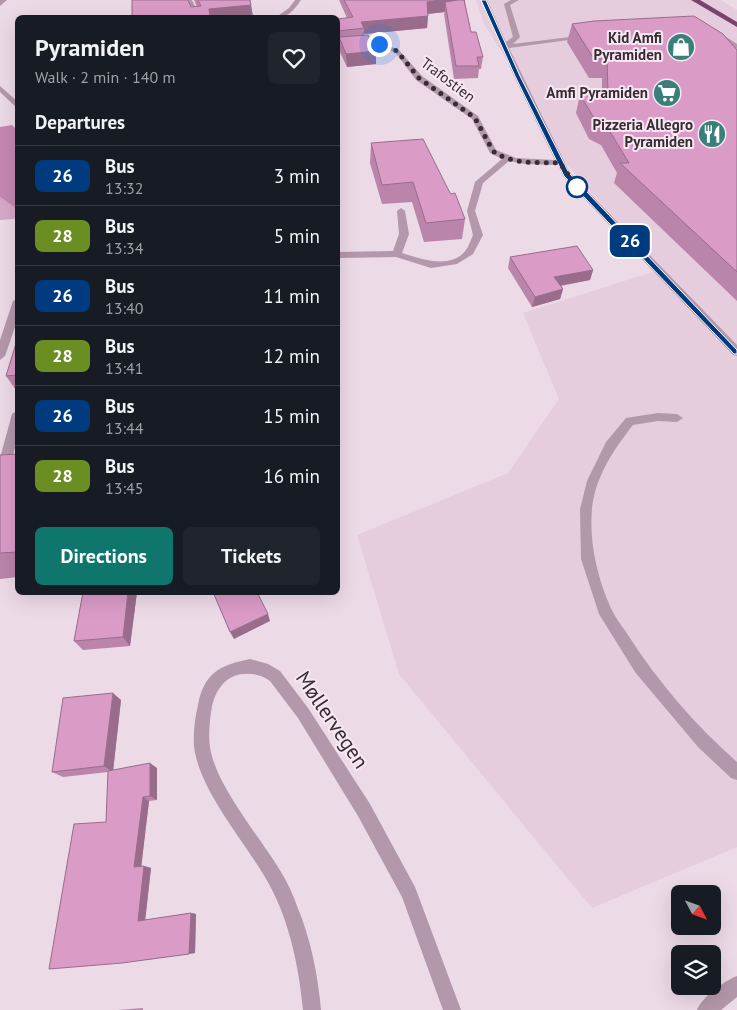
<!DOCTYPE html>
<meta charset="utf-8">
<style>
:root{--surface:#171b24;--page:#20242c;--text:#f1f3f6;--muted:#9ea1a6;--line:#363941;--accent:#0f766e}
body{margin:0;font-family:"PT Sans",sans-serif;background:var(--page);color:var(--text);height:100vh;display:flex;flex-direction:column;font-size:19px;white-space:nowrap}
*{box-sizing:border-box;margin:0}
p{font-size:16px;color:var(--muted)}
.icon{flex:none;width:28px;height:28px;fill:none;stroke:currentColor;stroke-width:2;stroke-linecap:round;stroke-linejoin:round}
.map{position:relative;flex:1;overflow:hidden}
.drawer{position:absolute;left:15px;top:15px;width:325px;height:580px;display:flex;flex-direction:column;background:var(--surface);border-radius:8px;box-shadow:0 5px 20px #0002}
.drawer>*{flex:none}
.badge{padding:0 10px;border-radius:8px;font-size:18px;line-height:32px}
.needle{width:32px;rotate:131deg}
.controls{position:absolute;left:671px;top:885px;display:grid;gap:10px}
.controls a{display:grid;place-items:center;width:50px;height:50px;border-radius:8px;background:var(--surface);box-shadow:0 5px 20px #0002;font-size:25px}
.you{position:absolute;width:25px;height:25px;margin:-12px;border:4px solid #fff;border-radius:50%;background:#1a73e8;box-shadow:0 0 0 8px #1a73e833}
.map>.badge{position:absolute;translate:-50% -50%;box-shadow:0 0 0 2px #fff}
h2{padding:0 20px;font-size:19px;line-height:45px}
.round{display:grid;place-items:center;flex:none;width:52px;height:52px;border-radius:8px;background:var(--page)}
.head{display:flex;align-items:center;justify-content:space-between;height:85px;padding:0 20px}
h1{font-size:24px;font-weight:600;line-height:38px}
.button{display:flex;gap:10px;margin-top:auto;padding:10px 20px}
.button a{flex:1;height:58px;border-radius:8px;background:var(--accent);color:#fff;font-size:20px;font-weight:600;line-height:58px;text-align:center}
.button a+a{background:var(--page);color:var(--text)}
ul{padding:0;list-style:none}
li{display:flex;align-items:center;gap:15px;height:60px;padding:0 20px;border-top:1px solid var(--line)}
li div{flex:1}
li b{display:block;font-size:19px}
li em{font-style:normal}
li .badge{min-width:55px;font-weight:700;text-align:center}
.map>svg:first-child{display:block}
.built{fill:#e6cdde}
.green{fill:#d6a8c8}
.forest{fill:#c487b2}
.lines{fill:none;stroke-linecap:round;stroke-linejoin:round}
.minor{fill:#b397aa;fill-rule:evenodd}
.highway{fill:#7a436b;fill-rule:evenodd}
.wall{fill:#bb85ab}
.shaded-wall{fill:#996c8b}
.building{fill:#da9bc7;stroke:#996c8b}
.line{fill:#003b80;stroke:#fff}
.walk{stroke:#342d31;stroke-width:5;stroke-dasharray:0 9}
.stop-dot{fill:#fff;stroke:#003b80;stroke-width:2.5}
.labels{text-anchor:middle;stroke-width:4;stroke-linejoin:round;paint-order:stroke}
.far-poi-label{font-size:15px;font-weight:bold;fill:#342d31;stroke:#f9e7f3;text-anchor:end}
.far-street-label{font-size:15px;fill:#342d31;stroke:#f9e7f3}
.near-street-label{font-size:21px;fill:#342d31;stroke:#f9e7f3}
</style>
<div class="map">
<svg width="737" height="1010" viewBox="0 0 737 1010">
<rect width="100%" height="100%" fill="#ecdae6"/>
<!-- built -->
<path class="built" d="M476 0H721L737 10V847L592 908 399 674 357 535 508 473 559 399 523 313 662 269 592 194 560 156 510 65 484 24Z"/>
<!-- green -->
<path class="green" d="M0 197 17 209V215L14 219 0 220Z"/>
<!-- forest -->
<path class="forest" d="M12 125 17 130V209L0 197V127Z"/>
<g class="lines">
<!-- minor -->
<path class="minor" d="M0 0H7L0 6Z
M186 0H192L201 18H195Z
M295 0H301C294 10 288 18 275 18L289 8Z
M481 0H487L506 42 513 37 504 4 511 0H519L510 5 520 37 513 44 586 35 587 36 584 38 509 48 570 173 737 345V356L733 355 563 176 558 165 525 164 509 161 483 183 475 211 483 235 473 254 457 264 431 268 396 257 338 258V252L393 251 399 234 397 211 401 208 405 211 409 234 402 253C421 259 451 270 466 250 469 246 471 239 473 235L467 211 475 182 502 159 490 153 472 119 416 80 395 52 378 46 338 48V44L379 42 399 50 422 76 478 116 496 150 516 158 555 160 514 76Z
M716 33H720L737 44V49L716 35Z
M0 86 18 102V109L0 92Z
M18 298V318L5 356 0 360V340L13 301Z
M18 410V437L6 480 4 484 0 485V458L12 414Z
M658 413 677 414 683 418 677 422 658 421 633 425C614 449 595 477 592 509 589 541 597 577 610 606 614 616 622 626 628 635 658 682 695 725 737 762V780L731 778 698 747 635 672 599 614 581 559 580 509 587 481 606 442 626 418Z
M250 659 268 664 280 671 308 708 370 804 415 887 461 1010H443L402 897 358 816 298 718 270 681C259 673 246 672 234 676 222 681 215 693 212 706 210 719 208 734 210 747 215 785 261 838 281 872 288 883 293 895 297 906 311 939 318 976 321 1010H303C299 968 290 923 270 886 249 846 199 792 194 746 193 732 195 718 198 705 204 673 220 665 250 659Z
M737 976V997L721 1010H697C702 997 724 981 737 976Z"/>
<!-- highway -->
<path class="highway" d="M691 0H700L737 22V27Z"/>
</g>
<!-- wall -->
<path class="wall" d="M194 0H250L253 17 243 18H132L191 7H197Z
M339 0H465V3L471 32 483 57 481 69H479L478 78 454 79 444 14 445 12 428 14 427 28 364 34 376 64 347 67 339 50V43H338V31L347 18Z
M572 24 737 50V301L614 183 617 173 601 145 589 139 576 113 580 94 602 92V78H589L567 42Z
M371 143 465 219 462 239 424 242 412 202 382 204 370 163Z
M510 257 593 270 590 280 561 286 563 289 560 299 532 307 508 268Z
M18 337V393L6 376Z
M18 454V577L0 579V455Z
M83 592H137L130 646 83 650 74 641Z
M121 700 113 770 157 768V800L149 801 141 866H144L151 868 145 920 191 913 196 914 195 953 122 963 106 822 108 772 63 777 52 772Z
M143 1008V1010H118Z"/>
<!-- shaded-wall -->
<path class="shaded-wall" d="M441 0H465L464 9 445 2V12L426 14 427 2Z
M251 5 253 17 243 18H210L209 9Z
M428 16 427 28 364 34V28L361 22Z
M376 51V64L347 67 346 54Z
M593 270 590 280 551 287 554 277Z
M563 289 560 299 532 307 535 297Z
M128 592H137L130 646 123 637Z
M268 614 270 621 234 639 230 632Z
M113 693 121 700 113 772 104 766Z
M150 763 157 768V800L150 796Z
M143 797 149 801 141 869 134 867Z
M144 866 151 868 145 922 138 921Z
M191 913 196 914 195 953 189 954Z"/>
<!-- building -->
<path class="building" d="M132 0H188L191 7 201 6 198 0H250L251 5 209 9 210 18H132Z
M344 0H441L427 2 428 16 361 22 364 28 338 31V19L353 17Z
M458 0H464L471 32H476L483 57H477L479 66H456L445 2Z
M694 16 723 34 737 50V272L620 163H629L606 125 595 120 580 94 608 92 607 59H594L572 24 594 21Z
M368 35 376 51 346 54 339 37Z
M423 139 449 191 451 194 455 193 465 219 426 223 413 182 382 185 371 143Z
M577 246 593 270 554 277 563 289 535 297 510 257Z
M18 337V375L6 376Z
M18 454V552L0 553V455Z
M83 592H128L123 637 74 641Z
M213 592H257L268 614 230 632Z
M113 693 104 766 52 772 63 698Z
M150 763V796L143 797 134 867 144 866 138 921 191 913 189 954 122 963 49 969 74 824 106 822 108 771Z"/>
<!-- line -->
<path class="line" d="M481 0H486L520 76 569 173 737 350V354H734L564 176 515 76Z"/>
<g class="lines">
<!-- walk -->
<path class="walk" d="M379 44 397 51 419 78 475 118 493 151C511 165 538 162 560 163L578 189 577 187"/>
</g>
<!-- icons -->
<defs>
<symbol id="shop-disc" viewBox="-11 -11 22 22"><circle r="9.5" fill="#39807a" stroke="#f9e7f3"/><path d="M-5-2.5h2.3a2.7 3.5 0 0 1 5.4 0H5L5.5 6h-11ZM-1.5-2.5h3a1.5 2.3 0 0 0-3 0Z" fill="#fff"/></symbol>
<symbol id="supermarket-disc" viewBox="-11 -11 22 22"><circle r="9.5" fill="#39807a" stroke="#f9e7f3"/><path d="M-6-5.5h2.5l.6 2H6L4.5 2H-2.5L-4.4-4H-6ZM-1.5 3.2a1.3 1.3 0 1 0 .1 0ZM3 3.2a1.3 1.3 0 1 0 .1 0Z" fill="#fff"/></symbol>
<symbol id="restaurant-disc" viewBox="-11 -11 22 22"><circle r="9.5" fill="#39807a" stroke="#f9e7f3"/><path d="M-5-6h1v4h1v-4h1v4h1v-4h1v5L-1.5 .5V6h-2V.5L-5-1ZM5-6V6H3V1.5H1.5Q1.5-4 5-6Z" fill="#fff"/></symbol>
</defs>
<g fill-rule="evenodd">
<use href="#shop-disc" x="665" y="31" width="32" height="32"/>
<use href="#supermarket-disc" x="651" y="77" width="32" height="32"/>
<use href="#restaurant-disc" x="696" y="118" width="32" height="32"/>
</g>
<!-- markers -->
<circle class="stop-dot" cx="577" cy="187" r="10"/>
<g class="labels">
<!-- far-poi labels -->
<g class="far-poi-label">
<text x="662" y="43">Kid Amfi<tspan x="662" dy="17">Pyramiden</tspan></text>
<text x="648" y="98">Amfi Pyramiden</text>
<text x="693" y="130">Pizzeria Allegro<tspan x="693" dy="17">Pyramiden</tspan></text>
</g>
<!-- far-street labels -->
<g class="far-street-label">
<text transform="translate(448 80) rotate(37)" y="5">Trafostien</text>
</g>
<!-- near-street labels -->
<g class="near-street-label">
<text transform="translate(332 720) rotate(56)" y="7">Møllervegen</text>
</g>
</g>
</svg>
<div class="controls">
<a><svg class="needle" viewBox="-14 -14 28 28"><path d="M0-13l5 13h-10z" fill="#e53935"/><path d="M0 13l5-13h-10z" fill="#9ea1a6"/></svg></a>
<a><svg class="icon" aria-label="layers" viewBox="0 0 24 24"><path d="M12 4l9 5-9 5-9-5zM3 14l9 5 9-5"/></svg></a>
</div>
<div class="you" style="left:379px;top:44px"></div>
<b class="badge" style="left:630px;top:241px;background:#003b80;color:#fff">26</b>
<section class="drawer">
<div class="head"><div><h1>Pyramiden</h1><p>Walk · 2 min · 140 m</p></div><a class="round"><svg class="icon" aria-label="heart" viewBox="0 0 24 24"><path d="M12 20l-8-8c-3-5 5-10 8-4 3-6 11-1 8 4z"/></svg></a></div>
<h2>Departures</h2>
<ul>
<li><span class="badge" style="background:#003b80;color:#fff">26</span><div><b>Bus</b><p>13:32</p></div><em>3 min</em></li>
<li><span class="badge" style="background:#6b8e23;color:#fff">28</span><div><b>Bus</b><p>13:34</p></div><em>5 min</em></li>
<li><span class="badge" style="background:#003b80;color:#fff">26</span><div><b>Bus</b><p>13:40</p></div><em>11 min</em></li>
<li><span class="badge" style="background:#6b8e23;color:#fff">28</span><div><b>Bus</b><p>13:41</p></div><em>12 min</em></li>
<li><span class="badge" style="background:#003b80;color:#fff">26</span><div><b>Bus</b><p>13:44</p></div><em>15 min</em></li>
<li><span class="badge" style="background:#6b8e23;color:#fff">28</span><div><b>Bus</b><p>13:45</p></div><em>16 min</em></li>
</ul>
<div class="button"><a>Directions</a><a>Tickets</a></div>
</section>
</div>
